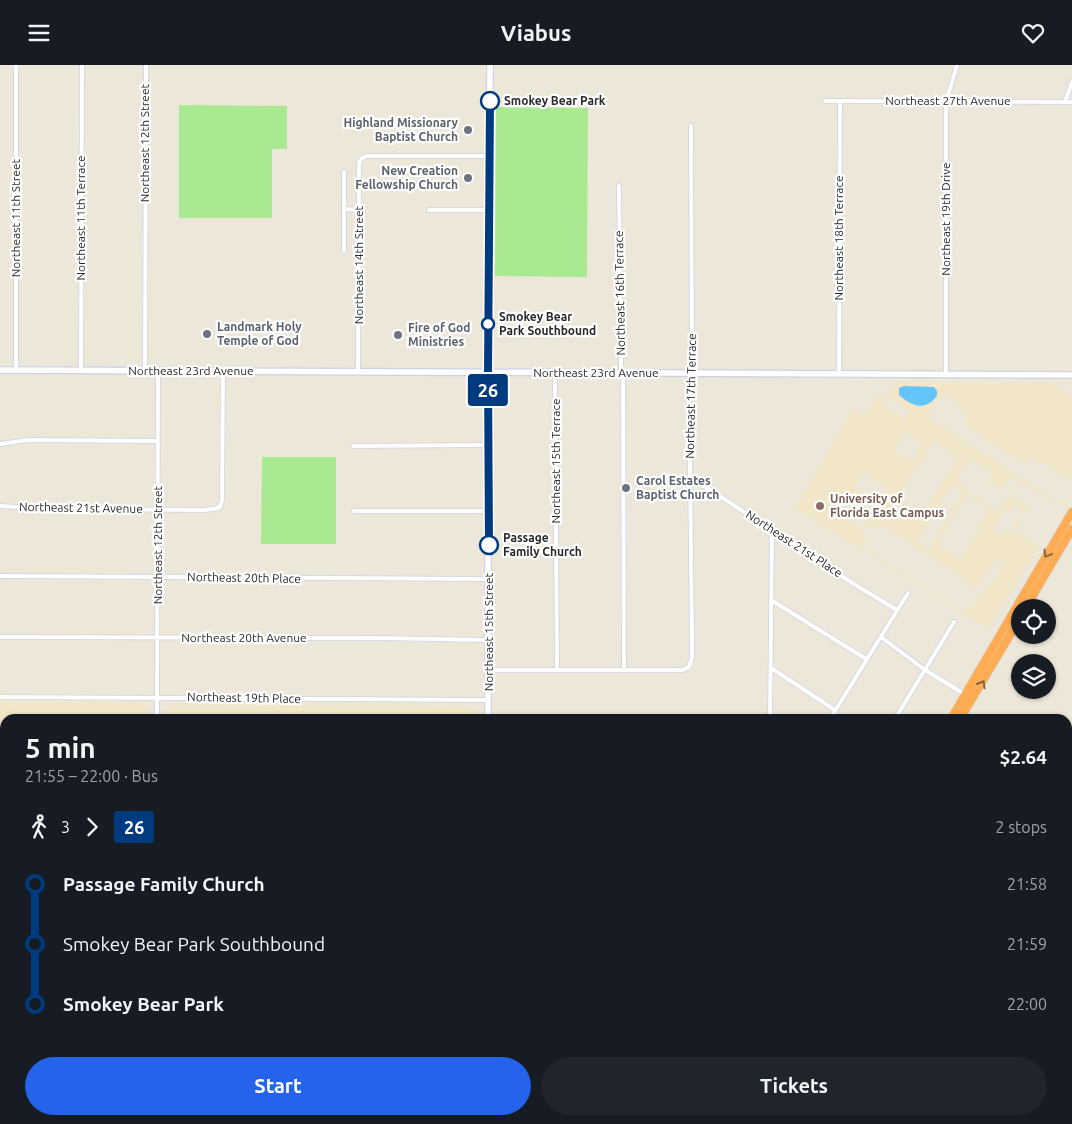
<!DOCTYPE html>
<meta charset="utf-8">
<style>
:root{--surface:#171b24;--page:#20242c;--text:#f1f3f6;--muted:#9ea1a6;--accent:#2563eb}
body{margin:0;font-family:Ubuntu,sans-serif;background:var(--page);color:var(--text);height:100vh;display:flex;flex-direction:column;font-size:19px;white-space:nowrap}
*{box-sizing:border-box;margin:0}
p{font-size:16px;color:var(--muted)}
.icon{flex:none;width:28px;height:28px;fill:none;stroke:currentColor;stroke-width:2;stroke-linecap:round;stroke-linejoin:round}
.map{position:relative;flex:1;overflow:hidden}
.drawer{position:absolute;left:0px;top:649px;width:1072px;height:411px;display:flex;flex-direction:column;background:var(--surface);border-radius:15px 15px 0 0;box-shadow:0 1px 4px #0004}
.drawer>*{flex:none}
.badge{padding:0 10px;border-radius:4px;font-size:18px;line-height:32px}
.fabs{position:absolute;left:1011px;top:534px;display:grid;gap:10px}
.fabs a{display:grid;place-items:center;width:45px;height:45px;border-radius:50%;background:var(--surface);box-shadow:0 1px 4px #0004;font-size:25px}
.map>.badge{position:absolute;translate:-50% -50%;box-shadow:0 0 0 2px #fff}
.legs{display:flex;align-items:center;gap:8px;height:55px;padding:0 25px;font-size:16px}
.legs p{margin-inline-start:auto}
.headline{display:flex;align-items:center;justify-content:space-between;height:85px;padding:0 25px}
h1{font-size:28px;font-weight:700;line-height:38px}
.primary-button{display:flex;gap:10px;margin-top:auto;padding:10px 25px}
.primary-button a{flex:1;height:58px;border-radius:30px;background:var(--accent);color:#fff;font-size:20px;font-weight:700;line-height:58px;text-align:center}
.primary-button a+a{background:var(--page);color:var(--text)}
ul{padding:0 25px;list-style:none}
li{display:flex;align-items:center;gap:18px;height:60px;font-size:19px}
li i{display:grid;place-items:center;width:8px;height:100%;margin:0 6px;background:currentColor}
li i::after{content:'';width:12px;height:12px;margin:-6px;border:4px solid;border-radius:50%;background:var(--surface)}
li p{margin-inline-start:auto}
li:first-child i{background:linear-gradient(#0000 50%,currentColor 0)}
li:last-child i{background:linear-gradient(currentColor 50%,#0000 0)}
header{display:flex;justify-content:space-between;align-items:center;height:65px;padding:0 25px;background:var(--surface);font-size:22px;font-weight:700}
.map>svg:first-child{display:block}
.education{fill:#f1e7c8;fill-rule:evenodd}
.green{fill:#a8e991}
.water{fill:#63c5f9}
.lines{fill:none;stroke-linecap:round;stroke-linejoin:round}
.street-casing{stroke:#cfd1e4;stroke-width:5.5}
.secondary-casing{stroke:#cfd1e4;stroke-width:8}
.highway-casing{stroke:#ccc;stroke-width:9}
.street{stroke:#fff;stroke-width:4}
.secondary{stroke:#fff;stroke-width:5.5}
.highway{stroke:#ffac53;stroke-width:8}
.oneway{stroke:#8a643c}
.line-1-casing{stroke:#fff;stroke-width:11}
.line-1{stroke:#003b80;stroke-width:8}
.stop-1-dot{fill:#fff;stroke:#003b80;stroke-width:2.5}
.worship-dot{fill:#6b7280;stroke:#fff;stroke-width:2}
.education-dot{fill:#8d6e63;stroke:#fff;stroke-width:2}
.labels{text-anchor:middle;stroke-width:4.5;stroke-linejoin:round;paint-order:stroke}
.stop-label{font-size:12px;font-weight:bold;fill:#2a2a2a;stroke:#fff;text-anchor:start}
.street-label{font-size:12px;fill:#2a2a2a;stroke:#fff}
.worship-label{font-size:12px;font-weight:bold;fill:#5b616d;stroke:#fff;text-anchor:start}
.education-label{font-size:12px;font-weight:bold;fill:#785e54;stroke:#fff;text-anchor:start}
</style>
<header><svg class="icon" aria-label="menu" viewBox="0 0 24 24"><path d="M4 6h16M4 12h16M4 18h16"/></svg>Viabus<svg class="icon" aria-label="heart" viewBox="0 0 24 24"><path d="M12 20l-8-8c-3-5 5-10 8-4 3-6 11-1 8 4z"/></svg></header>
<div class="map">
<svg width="1072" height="1059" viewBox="0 0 1072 1059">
<rect width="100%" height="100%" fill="#ede7da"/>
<!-- education -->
<path class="education" d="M900 317 1052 318 1072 331V416L1034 393H1028L1023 398 964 360 968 353 952 330 948 333 944 330 929 346 932 349 931 354 1062 439 1065 436 1069 437 1072 431 1067 443 1020 417 1012 431 1030 442 1027 447 1020 443 1017 438 1012 445 1007 442 996 459 995 464 998 466 1000 471 1003 470 1006 464 1012 468 1016 463 1012 461 1016 455 1019 456 1022 451 1024 452 1016 466 1040 480 988 564 795 443 853 344 864 351 875 333 888 329 893 320ZM904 321 934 322 938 328 937 331 928 340 919 342ZM887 331 910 347 905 354 882 339ZM905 367 923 379 913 395 907 391 905 393 896 388 897 385 895 383ZM934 376 959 393 922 449 897 433ZM969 394 992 409 989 417 1000 424H1003L1011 411 1019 416 1007 437 1003 436 997 446 964 425 965 420 957 414ZM864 408 888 424 862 463 846 452 844 450 846 447 841 443 848 433 864 443 870 434 854 423ZM954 420 960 424 957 428 961 431 928 486 917 478 944 432ZM967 431 989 444 977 465 979 467 976 473 973 472 960 494 938 480 950 459 948 457 952 451 954 452ZM900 437 918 448 913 456 895 445ZM882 460 965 514 963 518 972 522H977L980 519 995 495 1003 500 990 521H986L973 542 962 546 863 483 865 479V471L861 469 866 462 880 463Z
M0 636 147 637V654H5V791H0Z
M169 640 472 642 477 647V654H169Z"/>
<!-- green -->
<path class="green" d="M179 40 287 41V84H272V153H179Z
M496 42 588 43 587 212 495 211Z
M262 392H336V479H261Z
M1068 986H1072V1059H1036V1055H1068Z"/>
<!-- water -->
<path class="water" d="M904 321 934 322 937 326V331C925 346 913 342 899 330V323Z"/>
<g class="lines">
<defs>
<path id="street" d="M16 0V305
M825 36 1072 37
M1065 37 1072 17
M344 107V144
M619 121 621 302 623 308 624 605
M429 145H489
M344 186V144L359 145
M81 306 82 0
M145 306 146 0
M358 307 359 98 361 94 366 91H490
M555 308 557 605
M839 309 840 36
M946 310V37L957 0
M0 379 28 375 158 376
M353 381 488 380
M691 415 709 424 854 519 897 545
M0 441 54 444 204 445 214 444 220 442 222 435 223 307
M354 446H489
M0 511 489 514
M771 535 866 594
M0 572 378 573 488 575
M881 572 925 605 966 630
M771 603 835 645
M488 605H683L689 602 692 593V576L689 316 692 309 691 61
M0 632 489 635
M157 654 158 306
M770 654 772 465
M830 654 908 528
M895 654 954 557
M0 1010H5
M423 1055V1059
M157 1059V1055
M229 1059V1055
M293 1059V1055
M358 1059V1055"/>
<path id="secondary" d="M0 305 1072 310
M488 654V308L490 0
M0 928H5
M490 1059V1055"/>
<path id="highway" d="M1026 542 1072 464
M951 654 1072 447
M960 654 1020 553
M709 1059 712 1055
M720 1059 722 1055"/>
</defs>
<!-- street casing -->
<use href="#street" class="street-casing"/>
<!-- secondary casing -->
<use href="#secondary" class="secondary-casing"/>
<!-- highway casing -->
<use href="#highway" class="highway-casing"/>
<!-- street -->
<use href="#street" class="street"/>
<!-- secondary -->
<use href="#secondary" class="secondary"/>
<!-- highway -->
<use href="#highway" class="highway"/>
</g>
<!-- one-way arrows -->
<defs><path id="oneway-chevron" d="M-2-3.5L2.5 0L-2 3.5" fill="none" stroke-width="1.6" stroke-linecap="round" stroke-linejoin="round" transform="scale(1.25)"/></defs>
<g class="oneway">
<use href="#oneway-chevron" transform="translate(1047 489) rotate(121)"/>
<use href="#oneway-chevron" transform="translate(982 619) rotate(-60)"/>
</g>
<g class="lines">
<defs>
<path id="line-1" d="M489 480 488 308 490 36"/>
</defs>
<!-- line-1 casing -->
<use href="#line-1" class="line-1-casing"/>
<!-- line-1 -->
<use href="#line-1" class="line-1"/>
</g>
<!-- markers -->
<g class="stop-1-dot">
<circle cx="490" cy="36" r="9"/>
<circle cx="488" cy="259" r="6"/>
<circle cx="489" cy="480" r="9"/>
</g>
<g class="worship-dot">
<circle cx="468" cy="65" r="5"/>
<circle cx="468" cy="113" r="5"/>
<circle cx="207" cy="269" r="5"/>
<circle cx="398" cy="270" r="5"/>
<circle cx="626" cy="423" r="5"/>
</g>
<circle class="education-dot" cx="820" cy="441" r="5"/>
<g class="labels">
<!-- stop labels -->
<g class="stop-label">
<text x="504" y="40">Smokey Bear Park</text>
<text x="499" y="256">Smokey Bear<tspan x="499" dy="14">Park Southbound</tspan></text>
<text x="503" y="477">Passage<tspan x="503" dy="14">Family Church</tspan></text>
</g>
<!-- street labels -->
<g class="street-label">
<text x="948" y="40">Northeast 27th Avenue</text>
<text transform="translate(145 78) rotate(-90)" y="4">Northeast 12th Street</text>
<text transform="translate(16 153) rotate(-90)" y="4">Northeast 11th Street</text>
<text transform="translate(81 153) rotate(-90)" y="4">Northeast 11th Terrace</text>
<text transform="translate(946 154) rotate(-90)" y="4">Northeast 19th Drive</text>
<text transform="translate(839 173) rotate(-90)" y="4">Northeast 18th Terrace</text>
<text transform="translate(359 200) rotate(-90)" y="4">Northeast 14th Street</text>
<text transform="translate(620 228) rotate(-91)" y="4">Northeast 16th Terrace</text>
<text x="191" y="310">Northeast 23rd Avenue</text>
<text x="596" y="312">Northeast 23rd Avenue</text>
<text transform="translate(691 331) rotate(-89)" y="4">Northeast 17th Terrace</text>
<text transform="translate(556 396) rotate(-90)" y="4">Northeast 15th Terrace</text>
<text transform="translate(81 443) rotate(1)" y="4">Northeast 21st Avenue</text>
<text transform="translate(794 479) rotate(33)" y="4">Northeast 21st Place</text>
<text transform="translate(158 480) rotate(-90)" y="4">Northeast 12th Street</text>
<text transform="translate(244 513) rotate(1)" y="4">Northeast 20th Place</text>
<text transform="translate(489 567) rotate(-90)" y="4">Northeast 15th Street</text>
<text x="244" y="577">Northeast 20th Avenue</text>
<text transform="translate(244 633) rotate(1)" y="4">Northeast 19th Place</text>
</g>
<!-- worship labels -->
<g class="worship-label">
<text x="458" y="62" text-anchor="end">Highland Missionary<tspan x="458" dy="14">Baptist Church</tspan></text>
<text x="458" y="110" text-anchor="end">New Creation<tspan x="458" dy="14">Fellowship Church</tspan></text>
<text x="217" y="266">Landmark Holy<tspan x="217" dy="14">Temple of God</tspan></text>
<text x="408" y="267">Fire of God<tspan x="408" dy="14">Ministries</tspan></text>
<text x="636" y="420">Carol Estates<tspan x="636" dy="14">Baptist Church</tspan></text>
</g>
<!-- education labels -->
<g class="education-label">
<text x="830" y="438">University of<tspan x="830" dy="14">Florida East Campus</tspan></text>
</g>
</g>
</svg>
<div class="fabs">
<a><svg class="icon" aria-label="locate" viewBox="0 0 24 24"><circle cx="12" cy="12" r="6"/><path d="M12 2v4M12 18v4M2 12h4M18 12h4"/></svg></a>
<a><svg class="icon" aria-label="layers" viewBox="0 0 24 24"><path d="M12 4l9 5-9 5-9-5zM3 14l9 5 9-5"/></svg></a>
</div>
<b class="badge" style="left:488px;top:325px;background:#003b80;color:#fff">26</b>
<section class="drawer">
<div class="headline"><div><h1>5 min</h1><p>21:55 – 22:00 · Bus</p></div><b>$2.64</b></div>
<div class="legs"><svg class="icon" aria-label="walk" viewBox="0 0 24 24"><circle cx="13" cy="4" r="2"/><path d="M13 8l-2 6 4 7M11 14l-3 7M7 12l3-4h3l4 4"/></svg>3<svg class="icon" aria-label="forward" viewBox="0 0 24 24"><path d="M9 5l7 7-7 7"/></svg><b class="badge" style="background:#003b80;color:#fff">26</b><p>2 stops</p></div>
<ul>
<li><i style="color:#003b80"></i><b>Passage Family Church</b><p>21:58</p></li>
<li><i style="color:#003b80"></i><span>Smokey Bear Park Southbound</span><p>21:59</p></li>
<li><i style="color:#003b80"></i><b>Smokey Bear Park</b><p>22:00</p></li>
</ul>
<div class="primary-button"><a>Start</a><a>Tickets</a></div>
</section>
</div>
